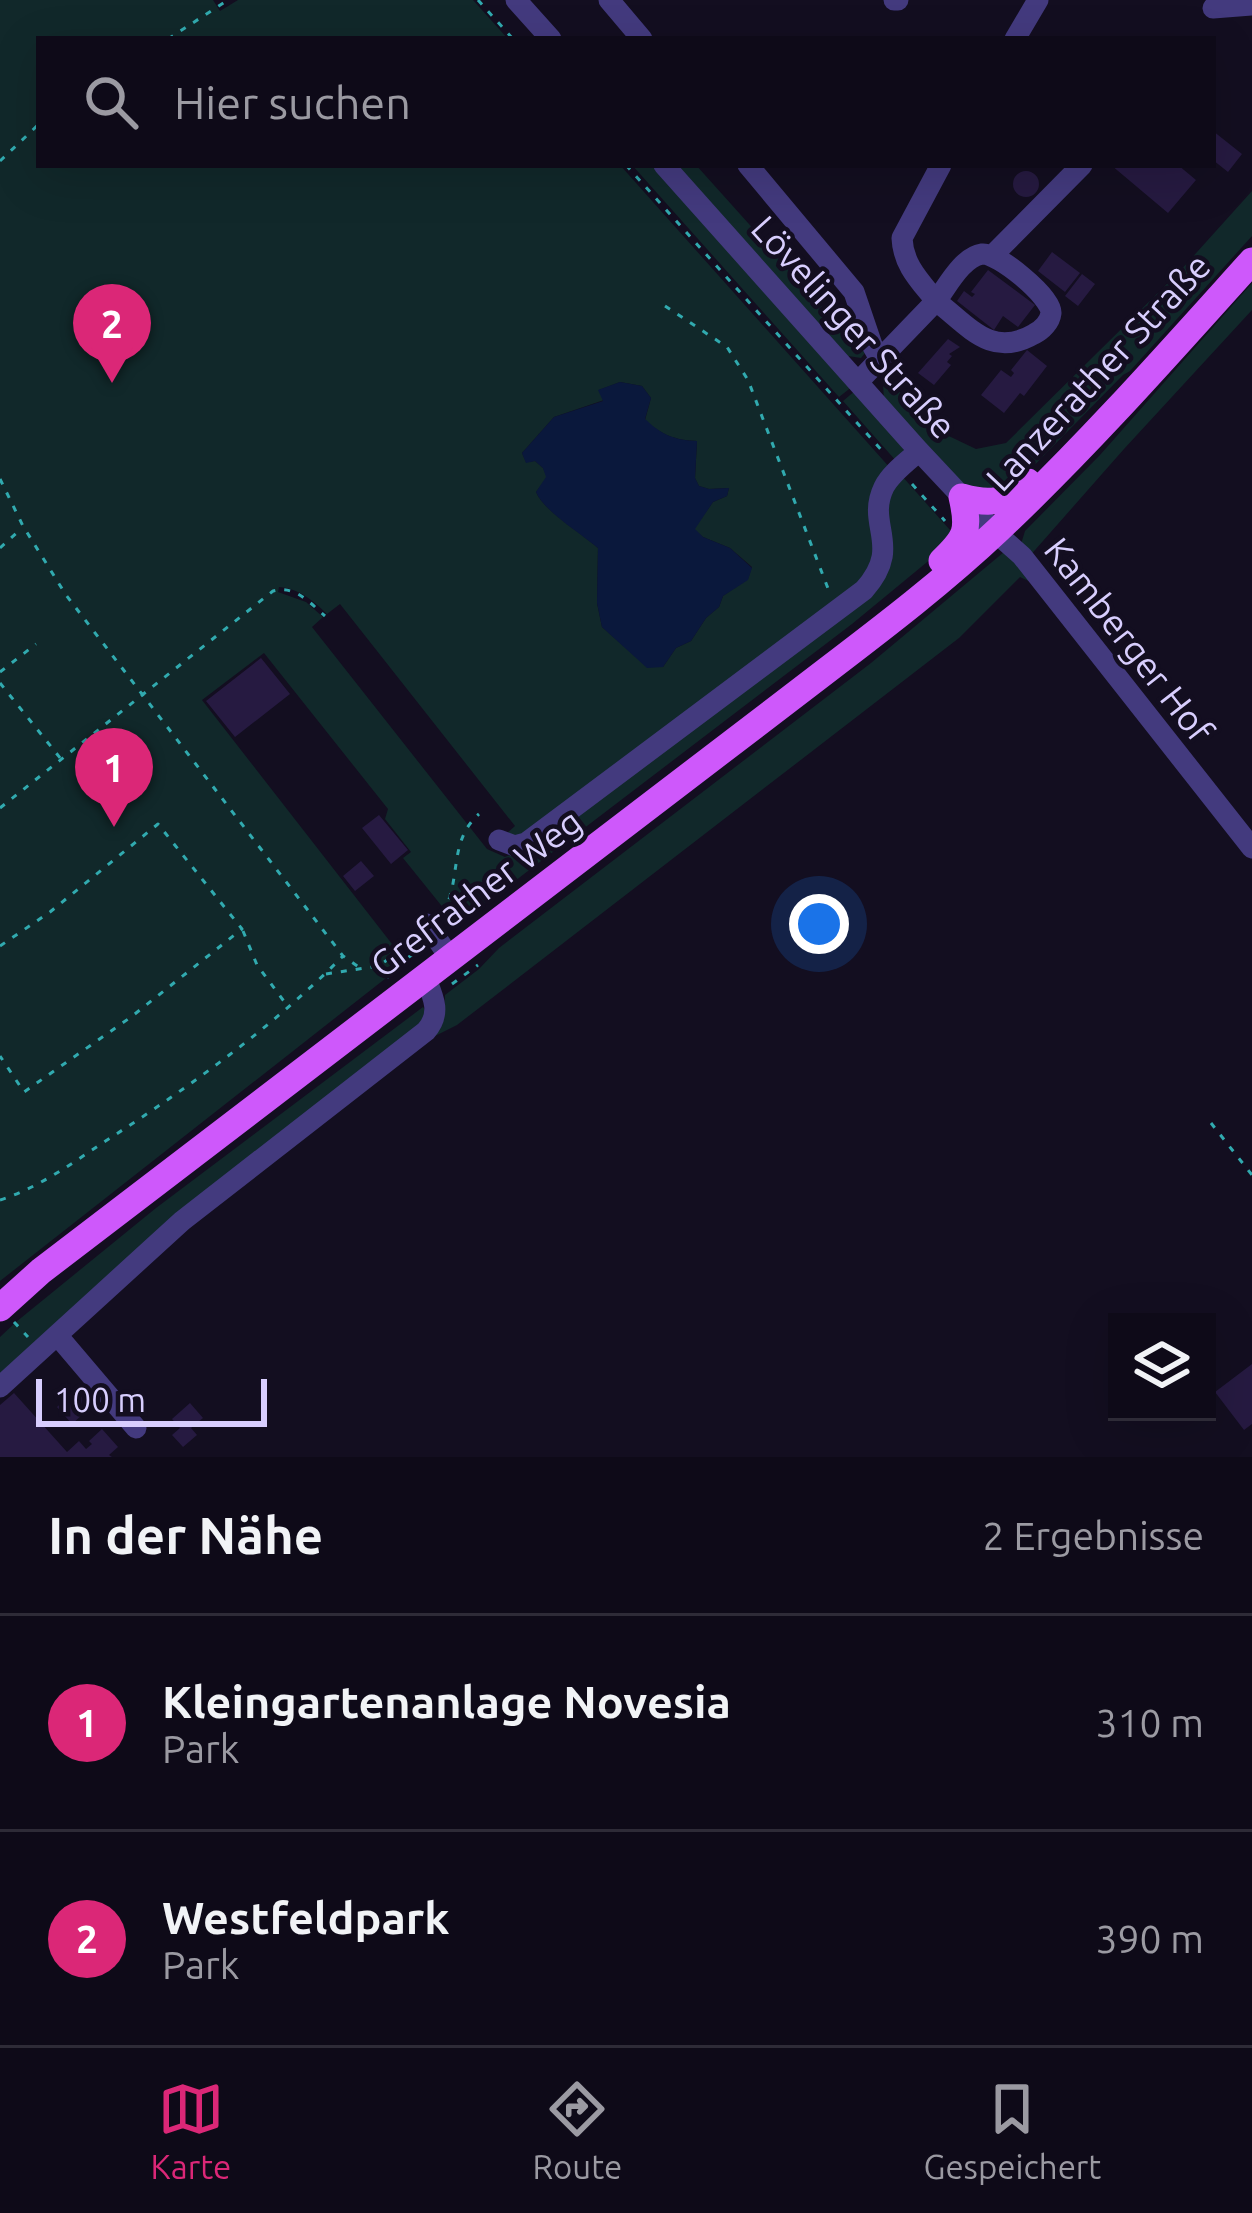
<!DOCTYPE html>
<html lang="de">
<meta charset="utf-8">
<style>
:root{--surface:#0e0a18;--page:#1c1825;--text:#f1f3f6;--muted:#9b9aa2;--line:#2e2b37;--accent:#db2777}
body{margin:0;font-family:Ubuntu,sans-serif;background:var(--page);color:var(--text)}
.controls{position:absolute;right:36px;bottom:36px;display:grid;overflow:hidden;border-radius:0px;box-shadow:0 12px 48px #0002}
.controls button{width:108px;height:108px;display:grid;place-items:center;padding:0;border:0;border-bottom:3px solid var(--line);background:var(--surface);color:var(--text);font:60px sans-serif}
.scale{position:absolute;left:36px;bottom:30px;width:231px;box-sizing:border-box;padding-left:12px;border:6px solid #d8cefe;border-top:0;font-size:33px;line-height:42px;white-space:nowrap;color:#d8cefe;-webkit-text-stroke:9px #130e20;paint-order:stroke}
.you{position:absolute;left:819px;top:924px;width:42px;height:42px;margin:-30px;border:9px solid #fff;border-radius:50%;background:#1a73e8;box-shadow:0 0 0 18px #1a73e833}
.badge{display:grid;place-items:center;width:78px;height:78px;border-radius:50%;background:var(--accent);color:#fff;font-size:39px;font-weight:700}
.pin{position:absolute;translate:-50% -99px;filter:drop-shadow(0 3px 6px #0008)}
.pin::after{content:'';position:absolute;top:63px;width:42px;height:36px;background:inherit;clip-path:polygon(0 0,100% 0,50% 100%)}
.list{margin:0;padding:0;list-style:none}
h2{display:flex;justify-content:space-between;align-items:center;height:156px;margin:0;padding:0 48px;font-size:51px}
h2 small{font-size:39px;font-weight:400;color:var(--muted)}
.list li{display:grid;grid-template-columns:78px 1fr auto;gap:36px;align-items:center;box-sizing:border-box;height:216px;padding:0 48px;border-top:3px solid var(--line)}
.list b{display:block;font-size:45px;white-space:nowrap}
.list p{margin:0;font-size:39px;white-space:nowrap;color:var(--muted)}
.list em{font-size:39px;font-style:normal;color:var(--muted)}
.icon{flex:none;width:66px;height:66px;fill:none;stroke:currentColor;stroke-width:2;stroke-linecap:round;stroke-linejoin:round}
.map{position:relative;flex:none;width:1252px;height:1457px;overflow:hidden}
.search{position:absolute;background:var(--surface);box-shadow:0 12px 48px #0002;left:36px;right:36px;top:36px;height:132px;display:flex;align-items:center;gap:30px;box-sizing:border-box;padding:0 42px;border-radius:0px;color:var(--muted);font-size:45px}
.sheet{height:588px;background:var(--surface)}
nav{display:flex;justify-content:space-around;align-items:center;box-sizing:border-box;height:168px;border-top:3px solid var(--line);background:var(--surface);font-size:33px;color:var(--muted)}
nav a{display:grid;justify-items:center;gap:6px}
nav .on{color:var(--accent)}
.map>svg:first-child{display:block}
.green{fill:#11282a;fill-rule:evenodd}
.water{fill:#0a183c}
.building{fill:#261a41}
.lines{fill:none;stroke-linecap:round;stroke-linejoin:round}
.path{stroke:#31aaaf;stroke-width:3;stroke-dasharray:6 9;stroke-linecap:butt}
.minor{stroke:#433a7e;stroke-width:21}
.major{stroke:#ce58fb;stroke-width:27}
.labels{text-anchor:middle;stroke-width:9;stroke-linejoin:round;paint-order:stroke}
.street-label{font-size:36px;fill:#d8cefe;stroke:#130e20}
</style>
<div class="map">
<svg width="1252" height="1457" viewBox="0 0 1252 1457">
<rect width="100%" height="100%" fill="#130e20"/>
<path class="green" d="M0,0h213l7,11 18,-11h235l35,39h-469v126h581l271,304c-37,36 -5,58 -16,94 -3,9 -11,16 -17,24l-337,251 -11,1 -5,-4 10,-9 -175,-222 -13,10c-16,-15 -27,-25 -48,-27l-1,5 28,10 17,15 -11,10 175,222 18,8 25,-10 337,-251c9,-11 18,-20 22,-34 9,-35 -17,-51 12,-87l49,55 -1,14 -97,80 -395,301 -54,-67 8,-6 -26,-33 3,-10 -124,-156 -62,47 190,244 3,27 -395,310zM620,382l22,4 9,12 -6,22c17,15 29,20 52,21l-2,37 4,8 10,3 20,-1 -2,8 -14,6 -19,27 9,8 27,11 22,19 -4,12 -25,17 -4,11 -13,11 -15,23 -15,7 -13,19h-16l-45,-40 -5,-24 1,-55c-17,-15 -54,-37 -62,-56l11,-15 -4,-9 -8,-7 -9,1 -4,-9 32,-36 50,-17 -5,-10z
M632,165h23l198,221 -14,11z
M674,165h22l169,188 -4,5 -13,-2z
M1252,191v45l-122,135 -7,4 -114,116 -38,1 -87,-92 -1,-16 3,-8 46,52 44,21 30,-6 173,-171z
M1252,283v27l-128,139 -96,109 -7,-14 4,-13 75,-76z
M856,390l48,58 -2,9 -5,5 -54,-61z
M1004,552l37,35 -21,-10 -61,61 -502,387 -32,16 19,-23 1,-23 34,-26 20,-21 372,-285z
M423,1007l5,6 -4,12 -424,354v-42l16,-15 140,-114z"/>
<path class="water" d="M620,382l22,4 9,12 -6,21c17,16 29,21 52,22l-2,37 4,8 10,3 20,-1 -2,8 -14,6 -18,27 8,8 27,11 22,20 -4,12 -25,16 -4,11 -13,11 -15,23 -15,7 -13,19 -16,1 -45,-41 -5,-24 1,-55c-18,-15 -54,-37 -62,-56l10,-15 -3,-9 -8,-7 -9,2 -4,-10 32,-36 49,-16 -5,-11z"/>
<path class="building" d="M1213,131l29,23 -14,18 -15,-12z
M1111,165h67l18,15 -28,33z
M1013 184a13 13 0 1 1 26 0a13 13 0 1 1-26 0Z
M1052,252l28,21 -15,19 -27,-21z
M988,270l47,35 -17,22 -15,-11 -9,14 -37,-29 7,-10 8,6 3,-3 -4,-2z
M1082,274l13,10 -17,22 -13,-10z
M948,339l12,8 -11,7 3,2 -5,6 4,3 -17,20 -16,-12z
M1027,350l20,16 -23,30 -4,-3 -16,20 -23,-18 20,-25 10,7 3,-4 -3,-3z
M261,658l29,36 -55,43 -29,-36z
M379,815l29,35 -17,14 -29,-36z
M361,861l13,15 -19,15 -12,-15z
M1252,1364v60l-8,6 -29,-38z
M79,1387l15,17 -22,20 -15,-17z
M14,1393l53,59 12,-11 7,8 6,-5 -3,-3 13,-12 16,18 -9,8 3,2h-112v-52z
M190,1403l13,15 -12,10 6,7 -14,12 -11,-12 8,-7 -8,-9z"/>
<g class="lines">
<path class="path" d="M478,0l35,39
M168,39l60,-39
M0,161l39,-37
M626,165l259,289
M665,306l62,41 21,33 81,211
M0,479l23,47 43,69 277,361 20,14
M912,484l33,37
M0,548l21,-19
M0,672l36,-28
M0,683l61,76
M0,808l273,-217c22,-6 36,11 52,25
M443,913c19,-34 5,-72 36,-99
M243,931l14,34 29,39
M0,946l50,-34 108,-88 84,105 -111,88 -107,75 -24,-36
M326,974l52,-8 38,-25
M387,978l6,-10 26,-18
M452,984l26,-19
M1211,1123l41,52
M0,1200c38,-12 71,-36 104,-58 84,-54 169,-115 239,-186
M14,1322l14,15"/>
<path class="minor" d="M516,0l35,39
M609,0l33,39
M894,0h4
M1213,8l39,-3
M1015,39l23,-39
M664,165l255,286 77,82 26,23 230,292
M748,165l106,127 18,53 8,14
M993,255l89,-90
M858,382l78,-81c33,25 55,58 98,33 8,-4 16,-12 17,-21 1,-16 -54,-61 -69,-59 -20,3 -35,33 -46,47 -16,-20 -33,-36 -34,-63l39,-73
M499,840l16,6 11,-3 338,-253c40,-45 1,-64 20,-103 7,-14 24,-26 35,-36
M427,924l23,34
M0,1387l57,-52
M136,1428l-79,-93 125,-114 244,-190c16,-18 7,-35 -1,-54"/>
<path class="major" d="M942,561c24,-23 28,-30 20,-64 28,8 44,6 66,-15
M0,1308l41,-37 785,-600c59,-45 118,-90 172,-141 90,-85 172,-178 254,-269"/>
</g>
<g class="labels">
<g class="street-label">
<text transform="translate(854 327) rotate(48)" y="13">Lövelinger Straße</text>
<text transform="translate(1098 372) rotate(-47)" y="13">Lanzerather Straße</text>
<text transform="translate(1129 640) rotate(52)" y="13">Kamberger Hof</text>
<text transform="translate(476 893) rotate(-37)" y="13">Grefrather Weg</text>
</g>
</g>
</svg>
<div class="controls">
<button><svg class="icon" aria-label="layers" viewBox="0 0 24 24"><path d="M12 4l9 5-9 5-9-5zM3 14l9 5 9-5"/></svg></button>
</div>
<div class="scale">100 m</div>
<div class="you"></div>
<div class="pin badge" style="left:114px;top:827px">1</div>
<div class="pin badge" style="left:112px;top:383px">2</div>
<div class="search"><svg class="icon" aria-label="search" viewBox="0 0 24 24"><circle cx="10" cy="10" r="6"/><path d="M15 15l6 6"/></svg>Hier suchen</div>
</div>
<section class="sheet">
<h2>In der Nähe<small>2 Ergebnisse</small></h2>
<ul class="list">
<li><span class="badge">1</span><div><b>Kleingartenanlage Novesia</b><p>Park</p></div><em>310 m</em></li>
<li><span class="badge">2</span><div><b>Westfeldpark</b><p>Park</p></div><em>390 m</em></li>
</ul>
</section>
<nav>
<a class="on"><svg class="icon" aria-label="map" viewBox="0 0 24 24"><path d="M3 6l6-2 6 2 6-2v14l-6 2-6-2-6 2zM9 4v14M15 6v14"/></svg>Karte</a>
<a><svg class="icon" aria-label="directions" viewBox="0 0 24 24"><path d="M12 3l9 9-9 9-9-9zM9 14v-3h6M13 9l2 2-2 2"/></svg>Route</a>
<a><svg class="icon" aria-label="saved" viewBox="0 0 24 24"><path d="M7 4h10v16l-5-4-5 4z"/></svg>Gespeichert</a>
</nav>
